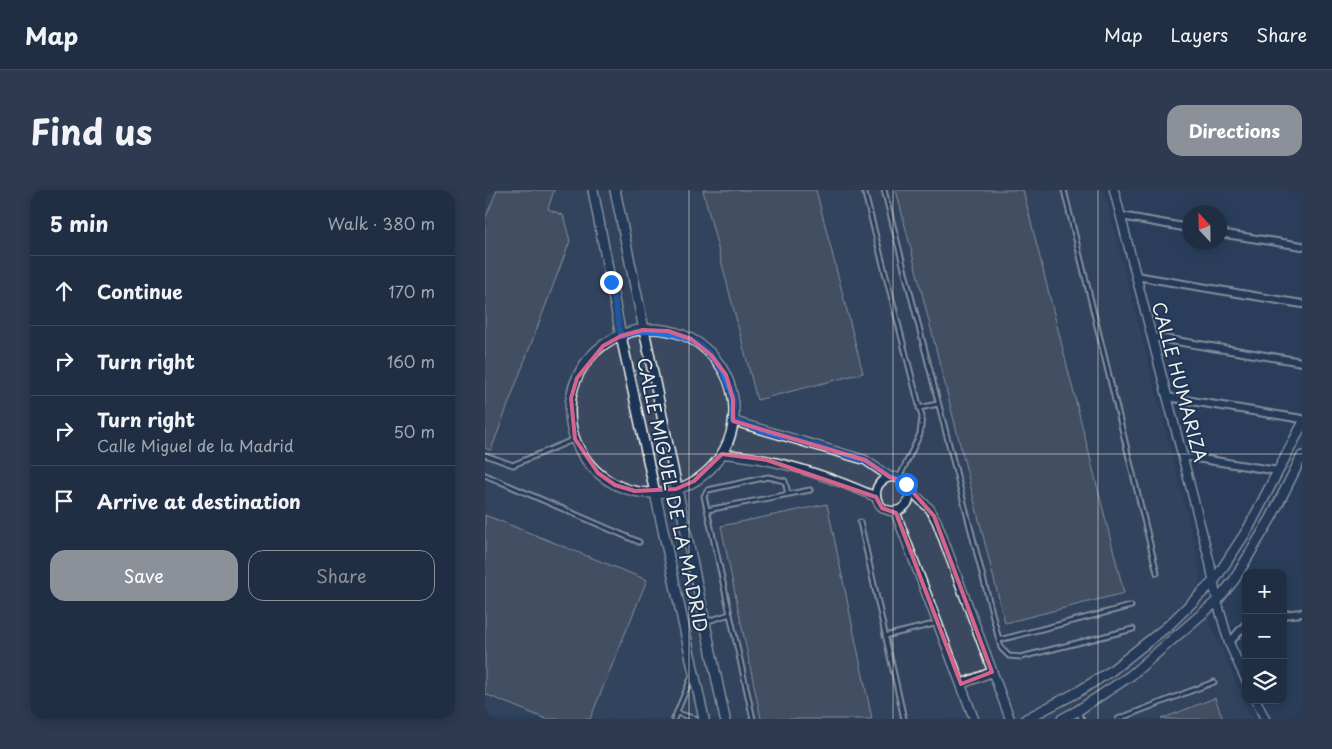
<!DOCTYPE html>
<meta charset="utf-8">
<style>
:root{--surface:#202e44;--page:#2d3a4f;--text:#f1f3f6;--muted:#a2a8b2;--line:#3d4a5d;--accent:#8c9099}
body{margin:0;font-family:"Playpen Sans",sans-serif;background:var(--page);color:var(--text)}
.controls{position:absolute;right:15px;bottom:15px;display:grid;overflow:hidden;border-radius:10px;box-shadow:0 2px 12px #0003}
.controls button{width:45px;height:45px;display:grid;place-items:center;padding:0;border:0;border-bottom:1px solid var(--line);background:var(--surface);color:var(--text);font:25px sans-serif}
.compass{position:absolute;left:697px;top:15px;width:45px;height:45px;border-radius:50%;background:var(--surface);box-shadow:0 2px 12px #0003;rotate:338deg}
.stop{position:absolute;width:15px;height:15px;margin:-11px;border:4px solid #1a73e8;border-radius:50%;background:#fff}
.stop.end{background:#1a73e8;border-color:#fff;box-shadow:0 1px 5px #0008}
.list{margin:0;padding:0;list-style:none}
h2{display:flex;justify-content:space-between;align-items:center;height:65px;margin:0;padding:0 20px;font-size:21px}
h2 small{font-size:16px;font-weight:400;color:var(--muted)}
.list li{display:grid;grid-template-columns:32px 1fr auto;gap:15px;align-items:center;box-sizing:border-box;height:70px;padding:0 20px;border-top:1px solid var(--line)}
.list b{display:block;font-size:19px;white-space:nowrap}
.list p{margin:0;font-size:16px;white-space:nowrap;color:var(--muted)}
.list em{font-size:16px;font-style:normal;color:var(--muted)}
.actions{display:flex;gap:10px;padding:15px 20px}
.actions a{flex:1;padding:11px 0;border:1px solid var(--accent);border-radius:15px;text-align:center;font-size:18px;color:var(--accent)}
.actions .main{background:var(--accent);color:#fff}
.icon{flex:none;width:28px;height:28px;fill:none;stroke:currentColor;stroke-width:2;stroke-linecap:round;stroke-linejoin:round}
.map{position:relative;flex:none;width:817px;height:529px;overflow:hidden;border-radius:15px}
header{display:flex;align-items:center;gap:30px;box-sizing:border-box;height:70px;padding:0 25px;background:var(--surface);border-bottom:1px solid var(--line)}
header strong{font-size:24px}
nav{display:flex;gap:28px;margin-inline-start:auto;font-size:18px}
.intro{display:flex;align-items:center;justify-content:space-between;box-sizing:border-box;height:120px;padding:0 30px}
h1{margin:0;font-size:35px}
.button{padding:12px 22px;border-radius:15px;background:var(--accent);color:#fff;font-size:18px;font-weight:700}
main{display:flex;gap:30px;padding:0 30px}
aside{flex:1;background:var(--surface);border-radius:15px;box-shadow:0 2px 12px #0003}
.map>svg:first-child{display:block}
.built{fill:#3a4960}
.building{fill:#60626a;stroke:#f4f1e8}
.lines{fill:none;stroke-linecap:round;stroke-linejoin:round}
.service-casing{stroke:#f4f1e8;stroke-width:7}
.minor-casing{stroke:#f4f1e8;stroke-width:10}
.tertiary-casing{stroke:#f4f1e8;stroke-width:11}
.secondary-casing{stroke:#f4f1e8;stroke-width:12}
.service{stroke:#1d3557;stroke-width:3}
.minor{stroke:#1d3557;stroke-width:6}
.tertiary{stroke:#1d3557;stroke-width:8}
.secondary{stroke:#1d3557;stroke-width:9}
.route{stroke:#1a73e8;stroke-width:6}
.marked{fill:none;stroke:#d4648c;stroke-width:4;stroke-linejoin:round}
.grid{fill:none;stroke:#f4f1e8;stroke-width:1;stroke-opacity:0.55}
.labels{text-anchor:middle;stroke-width:4;stroke-linejoin:round;paint-order:stroke}
.street-label{font-size:18px;fill:#f4f1e8;stroke:#1d3557}
</style>
<header>
<strong>Map</strong>
<nav><a>Map</a><a>Layers</a><a>Share</a></nav>
</header>
<div class="intro"><h1>Find us</h1><a class="button">Directions</a></div>
<main>
<aside>
<h2>5 min<small>Walk · 380 m</small></h2>
<ul class="list">
<li><svg class="icon" aria-label="ahead" viewBox="0 0 24 24"><path d="M12 20V5M6 11l6-6 6 6"/></svg><div><b>Continue</b></div><em>170 m</em></li>
<li><svg class="icon" aria-label="right" viewBox="0 0 24 24"><path d="M7 20v-9h11M14 6l5 5-5 5"/></svg><div><b>Turn right</b></div><em>160 m</em></li>
<li><svg class="icon" aria-label="right" viewBox="0 0 24 24"><path d="M7 20v-9h11M14 6l5 5-5 5"/></svg><div><b>Turn right</b><p>Calle Miguel de la Madrid</p></div><em>50 m</em></li>
<li><svg class="icon" aria-label="arrive" viewBox="0 0 24 24"><path d="M6 21V4h12l-3 4 3 4H6"/></svg><div><b>Arrive at destination</b></div></li>
</ul>
<div class="actions"><a class="main">Save</a><a>Share</a></div>
</aside>
<div class="map">
<svg width="817" height="529" viewBox="0 0 817 529">
<rect width="100%" height="100%" fill="#2a3e5b"/>
<filter id="ink" filterUnits="userSpaceOnUse"><feTurbulence type="fractalNoise" baseFrequency=".02" numOctaves="2"/><feDisplacementMap in="SourceGraphic" scale="10" xChannelSelector="R" yChannelSelector="G"/><feConvolveMatrix kernelMatrix="1 2 1 2 8 2 1 2 1" color-interpolation-filters="sRGB"/></filter>
<g filter="url(#ink)">
<path class="built" d="M0,0h619l93,363 5,51 50,115h-767z"/>
<path class="building" d="M12,0h57l-6,19 15,6 7,26 -79,209 -6,-2v-229z
M218,0h113l47,183 -106,27z
M411,0h127l101,403 -119,30z
M342,314l45,215h-111l-40,-193z
M0,325l162,65 -57,139h-44l-61,-25z
M730,508l8,21h-62z"/>
<g class="lines">
<defs>
<path id="service" d="M379,0l58,227 -2,17 -21,44
M399,0l117,458 8,8 12,1 112,-28
M579,0l93,383
M434,218l19,-4
M0,265l28,10 62,-26
M0,285l154,67
M222,320l103,-20
M375,332l44,197
M220,432l25,-8
M400,446l53,-13
M514,450l132,-34
M592,521l5,8
M192,523l19,6
M189,529l18,-43
M268,529l-49,-223 4,-6 60,-13 17,4 3,13
M633,529l96,-37"/>
<path id="minor" d="M636,26l68,12
M734,43l83,13
M651,86l166,28
M667,147l150,25
M682,207l135,22
M698,266l95,15
M798,425l19,-2
M744,453l17,-19"/>
<path id="tertiary" d="M629,0l96,373 7,38 12,42 17,37
M248,231l132,39 25,17
M237,264c53,4 105,21 154,43
M391 304a17 17 0 1 1 34 0a17 17 0 1 1-34 0Z
M423,298l22,21 7,13 73,197
M410,321l79,208
M476,494l31,-12
M771,510l9,19"/>
<path id="secondary" d="M108,0l28,146 83,383
M130,0l110,529
M85 221a82 82 0 1 1 164 0a82 82 0 1 1-164 0Z
M541,529l50,-26 35,-22 58,-46 45,-44 34,-52 54,-104
M577,529l15,-8 53,-35 87,-75 17,-21 37,-62 31,-62"/>
</defs>
<use href="#service" class="service-casing"/>
<use href="#minor" class="minor-casing"/>
<use href="#tertiary" class="tertiary-casing"/>
<use href="#secondary" class="secondary-casing"/>
<use href="#service" class="service"/>
<use href="#minor" class="minor"/>
<use href="#tertiary" class="tertiary"/>
<use href="#secondary" class="secondary"/>
</g>
</g>
<g class="lines" filter="url(#ink)">
<path class="route" d="M126,92l10,54c49,-17 102,9 112,62 1,7 0,16 0,23l132,39 25,17 9,1 7,6"/>
</g>
<path d="M0 0H817V529H0ZM158,140l25,1 23,8 20,16 15,20 7,24v22l132,39 25,17 13,4 31,35 58,156 -31,12 -65,-171 -14,-5 -6,-11 -109,-37 -45,-6 -28,27 -18,8 -41,2 -20,-6 -17,-12 -23,-34 -4,-41 6,-20 26,-32 18,-10z" fill="#2a3e5b" fill-opacity=".55" fill-rule="evenodd"/>
<path class="marked" d="M158,140l25,1 23,8 20,16 15,20 7,24v22l132,39 25,17 13,4 31,35 58,156 -31,12 -65,-171 -14,-5 -6,-11 -109,-37 -45,-6 -28,27 -18,8 -41,2 -20,-6 -17,-12 -23,-34 -4,-41 6,-20 26,-32 18,-10z"/>
<path class="grid" d="M204,0v529M408,0v529M613,0v529M0,264h817"/>
<g class="labels">
<g class="street-label">
<text transform="translate(694 192) rotate(75)" y="6">CALLE HUMARIZA</text>
<text transform="translate(187 305) rotate(78)" y="6">CALLE MIGUEL DE LA MADRID</text>
</g>
</g>
</svg>
<div class="controls">
<button>+</button>
<button>−</button>
<button><svg class="icon" aria-label="layers" viewBox="0 0 24 24"><path d="M12 4l9 5-9 5-9-5zM3 14l9 5 9-5"/></svg></button>
</div>
<svg class="compass" viewBox="-18 -18 36 36"><path d="M0-13l5 13h-10z" fill="#e53935"/><path d="M0 13l5-13h-10z" fill="#a2a8b2"/></svg>
<div class="stop" style="left:421px;top:294px"></div>
<div class="stop end" style="left:126px;top:92px"></div>
</div>
</main>
